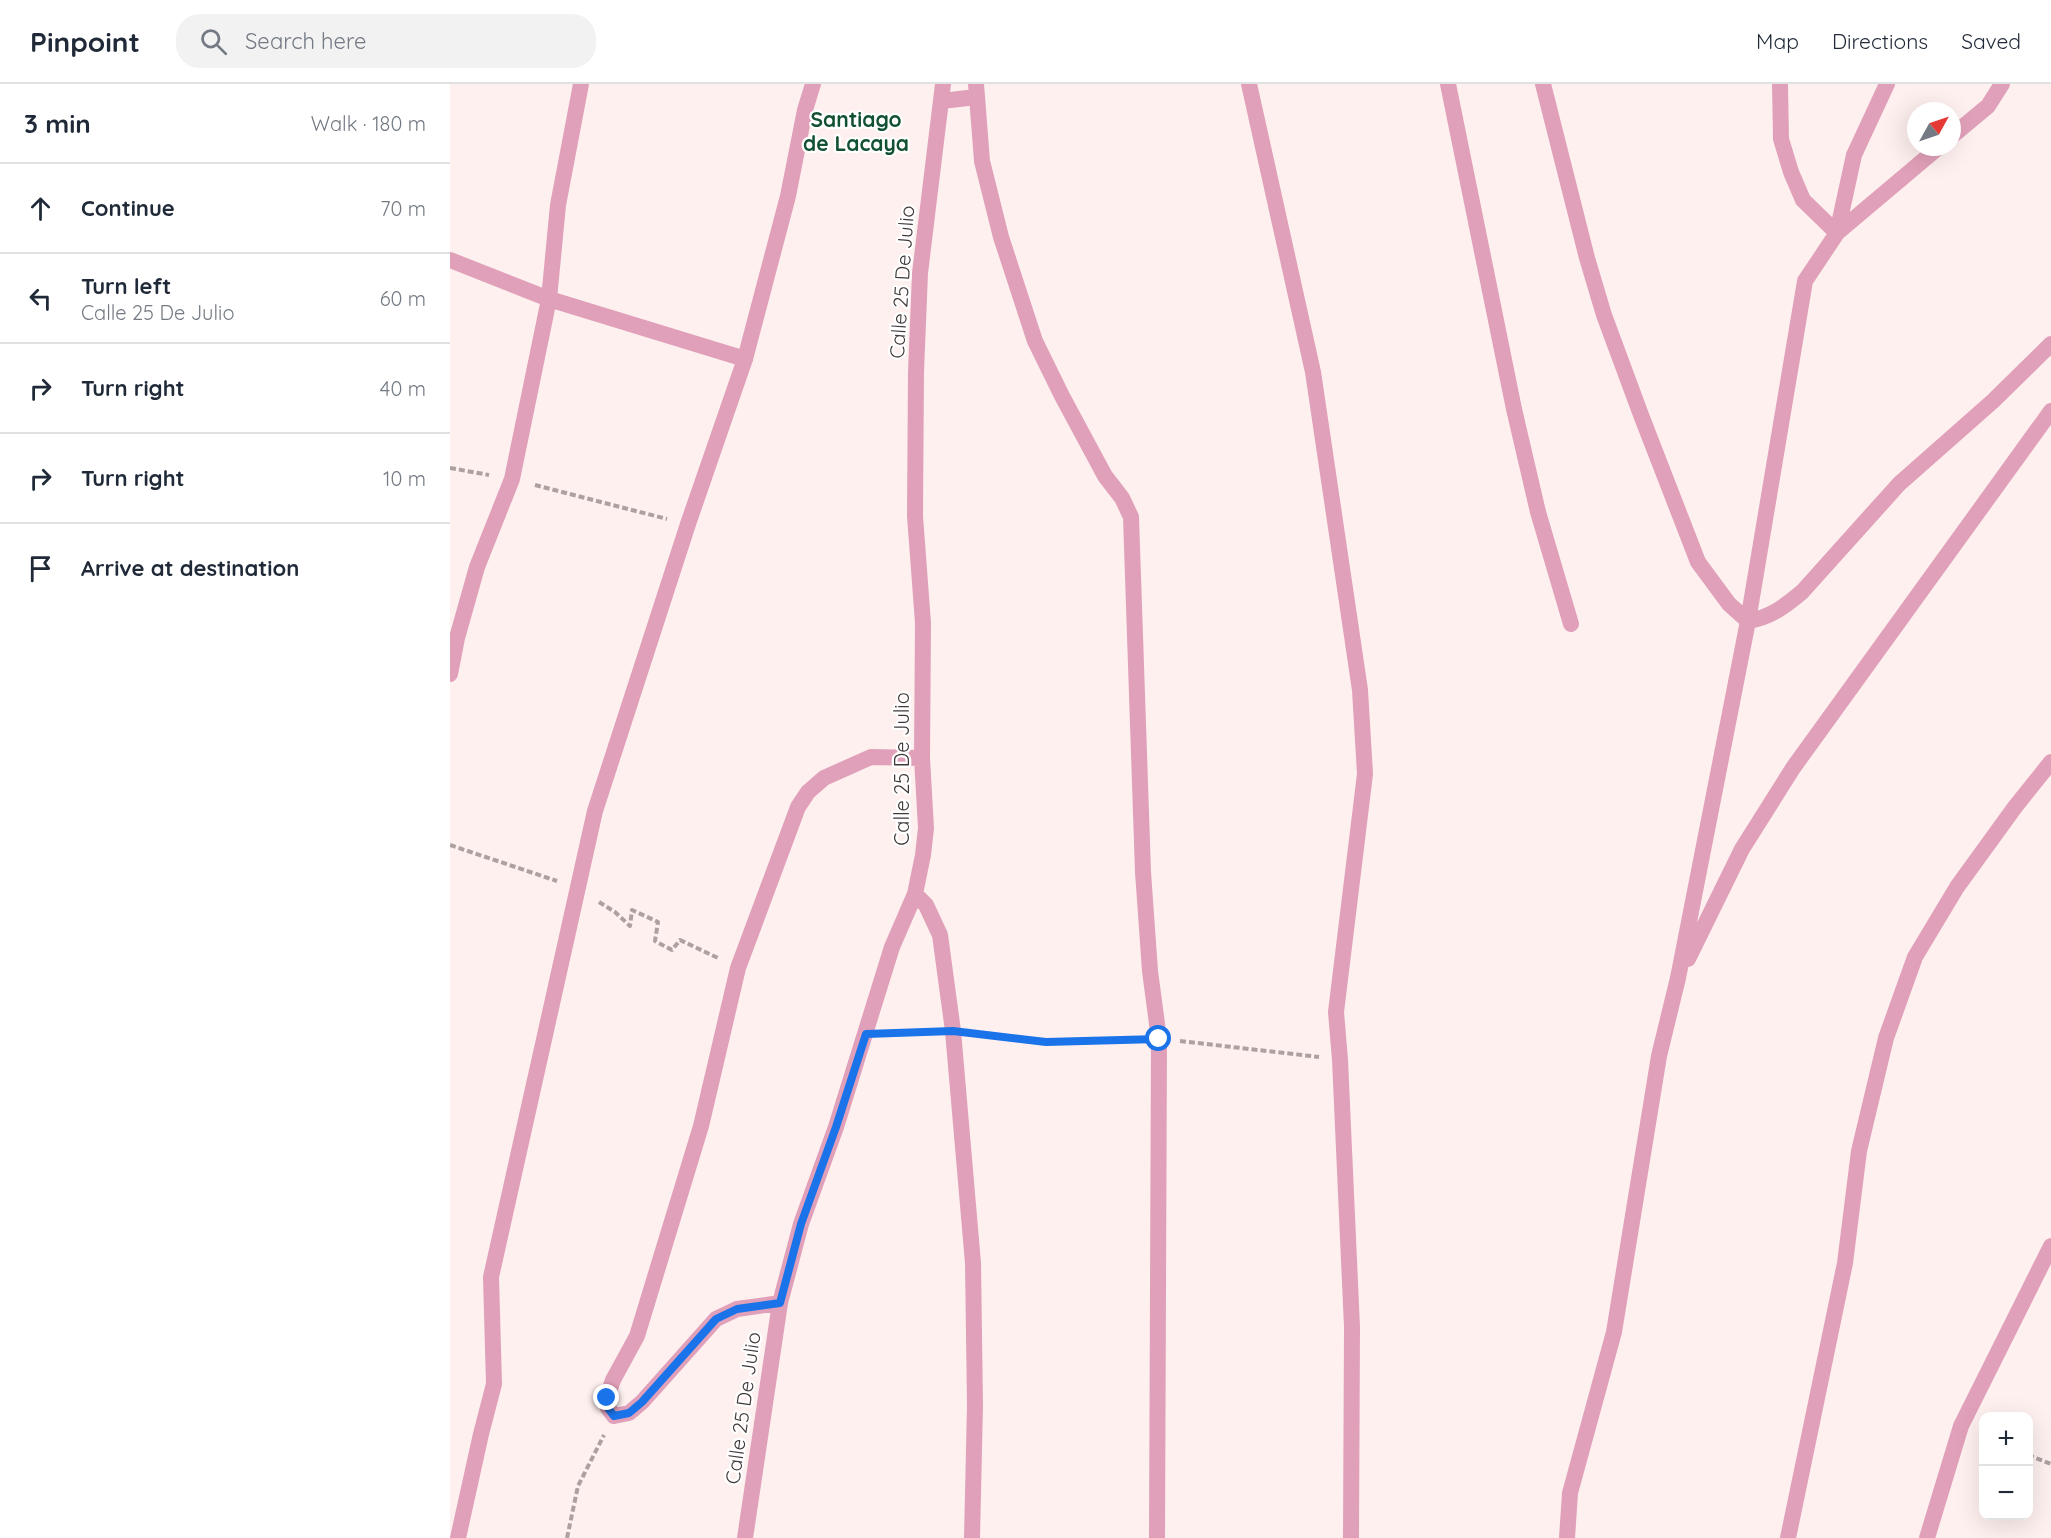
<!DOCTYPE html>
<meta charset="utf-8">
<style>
:root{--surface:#fff;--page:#f2f2f3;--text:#1f2937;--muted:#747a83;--line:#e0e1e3}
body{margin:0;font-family:Quicksand,sans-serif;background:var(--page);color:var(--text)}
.controls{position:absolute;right:18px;bottom:18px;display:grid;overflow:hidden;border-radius:12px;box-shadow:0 6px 24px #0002}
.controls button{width:54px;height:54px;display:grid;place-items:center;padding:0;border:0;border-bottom:2px solid var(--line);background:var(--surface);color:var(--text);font:30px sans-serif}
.compass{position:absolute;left:1457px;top:18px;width:54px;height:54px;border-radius:50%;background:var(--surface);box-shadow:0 6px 24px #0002;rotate:50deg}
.stop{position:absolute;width:18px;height:18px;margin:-14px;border:4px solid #1a73e8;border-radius:50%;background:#fff}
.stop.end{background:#1a73e8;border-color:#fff;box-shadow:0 2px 6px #0008}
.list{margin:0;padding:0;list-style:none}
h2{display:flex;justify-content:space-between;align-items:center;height:78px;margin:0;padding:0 24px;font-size:26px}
h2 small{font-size:20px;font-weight:400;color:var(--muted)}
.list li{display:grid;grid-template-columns:39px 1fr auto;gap:18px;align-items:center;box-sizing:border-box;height:90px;padding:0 24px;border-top:2px solid var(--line)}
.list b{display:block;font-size:22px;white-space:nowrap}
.list p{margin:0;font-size:20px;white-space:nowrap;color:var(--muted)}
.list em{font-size:20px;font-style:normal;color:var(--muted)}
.icon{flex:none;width:33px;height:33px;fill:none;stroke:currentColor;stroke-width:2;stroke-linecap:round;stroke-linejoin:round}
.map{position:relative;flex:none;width:1601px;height:1454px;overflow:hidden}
header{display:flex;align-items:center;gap:36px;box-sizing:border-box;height:84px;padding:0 30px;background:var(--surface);border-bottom:2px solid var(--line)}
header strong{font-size:28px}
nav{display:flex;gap:33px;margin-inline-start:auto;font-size:21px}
.search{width:420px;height:54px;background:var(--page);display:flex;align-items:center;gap:15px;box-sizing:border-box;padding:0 21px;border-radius:24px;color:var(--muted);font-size:22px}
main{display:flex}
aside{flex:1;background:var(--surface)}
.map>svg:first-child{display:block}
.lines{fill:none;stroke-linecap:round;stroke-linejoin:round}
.path{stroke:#aca0a0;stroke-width:4;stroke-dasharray:6 3;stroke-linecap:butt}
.service{stroke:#e1a0b9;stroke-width:16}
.minor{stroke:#e1a0b9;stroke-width:16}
.route{stroke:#1a73e8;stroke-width:8}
.labels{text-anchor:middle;stroke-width:4.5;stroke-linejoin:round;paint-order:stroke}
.street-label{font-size:20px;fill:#413838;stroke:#fff}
.neighbourhood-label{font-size:21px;font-weight:bold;fill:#135133;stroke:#fff}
</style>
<header>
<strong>Pinpoint</strong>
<div class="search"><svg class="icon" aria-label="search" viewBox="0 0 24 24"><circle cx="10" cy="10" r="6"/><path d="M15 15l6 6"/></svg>Search here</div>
<nav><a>Map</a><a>Directions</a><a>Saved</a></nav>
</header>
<main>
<aside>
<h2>3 min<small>Walk · 180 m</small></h2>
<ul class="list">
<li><svg class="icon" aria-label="ahead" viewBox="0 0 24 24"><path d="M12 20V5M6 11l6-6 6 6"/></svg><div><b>Continue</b></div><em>70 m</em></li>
<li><svg class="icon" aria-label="left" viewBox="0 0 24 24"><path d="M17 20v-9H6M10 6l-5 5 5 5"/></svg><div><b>Turn left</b><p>Calle 25 De Julio</p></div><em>60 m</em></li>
<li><svg class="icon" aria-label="right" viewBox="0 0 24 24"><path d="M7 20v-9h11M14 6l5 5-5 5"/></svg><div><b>Turn right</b></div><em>40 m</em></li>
<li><svg class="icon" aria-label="right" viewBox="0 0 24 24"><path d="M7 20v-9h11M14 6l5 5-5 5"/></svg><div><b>Turn right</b></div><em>10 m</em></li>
<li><svg class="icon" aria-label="arrive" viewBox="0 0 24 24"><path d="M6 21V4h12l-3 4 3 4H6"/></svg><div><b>Arrive at destination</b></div></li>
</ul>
</aside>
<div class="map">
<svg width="1601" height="1454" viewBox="0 0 1601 1454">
<rect width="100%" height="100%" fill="#fef0ef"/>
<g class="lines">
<path class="path" d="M0,384l39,7
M85,401l132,34
M0,761l107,36
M149,818l16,10 15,14 2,-16 26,12 -3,19 17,9 8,-10 38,18
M437,949l44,-1
M527,950l69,8 91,-3
M730,957l139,16
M1578,1371l23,9
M117,1454l11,-52 26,-51"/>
<path class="service" d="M0,176l99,39 196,60"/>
<path class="minor" d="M526,0l6,77 19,76 34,104 27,55 43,80 17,22 9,19 12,355 7,99 9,68 -2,499
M799,0l64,288 47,318 5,84 -29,238 4,48 12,267 -1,211
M998,0l66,325 24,103 33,112
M1093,0l44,174 17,57 37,100 57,147 31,42 19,17c22,-3 37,-15 54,-29l97,-108 94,-83 58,-57
M1330,0l1,55 10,33 12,28 34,33 102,-86
M492,17l34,-4
M1502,52l36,-30 14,-22
M0,590l7,-36 20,-71 35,-88 37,-180 9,-94 23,-121
M465,810l11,11 14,30 13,96 20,232 2,142 -3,133
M1238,875l54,-110 51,-81 258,-357
M330,1219l-43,6 -21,10 -74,83 -13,11 -15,3 -6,-8 -1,-10 6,-18 24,-44 64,-210 37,-158 60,-161 10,-15 16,-14 47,-21 51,1
M8,1454l23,-104 13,-50 -3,-107 104,-466 93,-287 57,-165 43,-163 17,-86 8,-26
M295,1454l35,-235 21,-79 35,-97 56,-180 23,-53 8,-39 3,-27 -4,-70 1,-135 -8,-107 1,-144 4,-99 23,-189
M1117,1454l3,-45 44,-161 45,-276 19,-78 70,-357 57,-340 32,-48 17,-78 33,-71
M1338,1454l57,-275 14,-112 27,-113 29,-81 42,-70 58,-80 36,-45
M1477,1454l34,-112 90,-180"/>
</g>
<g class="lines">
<path class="route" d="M157,1314l1,10 6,8 15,-3 13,-11 74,-83 21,-10 43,-6 21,-79 35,-97 30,-93 87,-3 93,11 113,-3"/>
</g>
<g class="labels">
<g class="street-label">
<text transform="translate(452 198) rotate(-86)" y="7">Calle 25 De Julio</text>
<text transform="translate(452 685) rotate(-90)" y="7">Calle 25 De Julio</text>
<text transform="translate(293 1324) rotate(-82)" y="7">Calle 25 De Julio</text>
</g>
<g class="neighbourhood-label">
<text x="406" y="43">Santiago<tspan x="406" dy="24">de Lacaya</tspan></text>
</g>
</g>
</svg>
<div class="controls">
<button>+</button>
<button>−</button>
</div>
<svg class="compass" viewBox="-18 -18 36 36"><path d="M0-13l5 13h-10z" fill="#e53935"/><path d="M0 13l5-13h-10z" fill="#747a83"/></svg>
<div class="stop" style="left:709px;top:955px"></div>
<div class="stop end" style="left:157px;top:1314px"></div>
</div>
</main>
